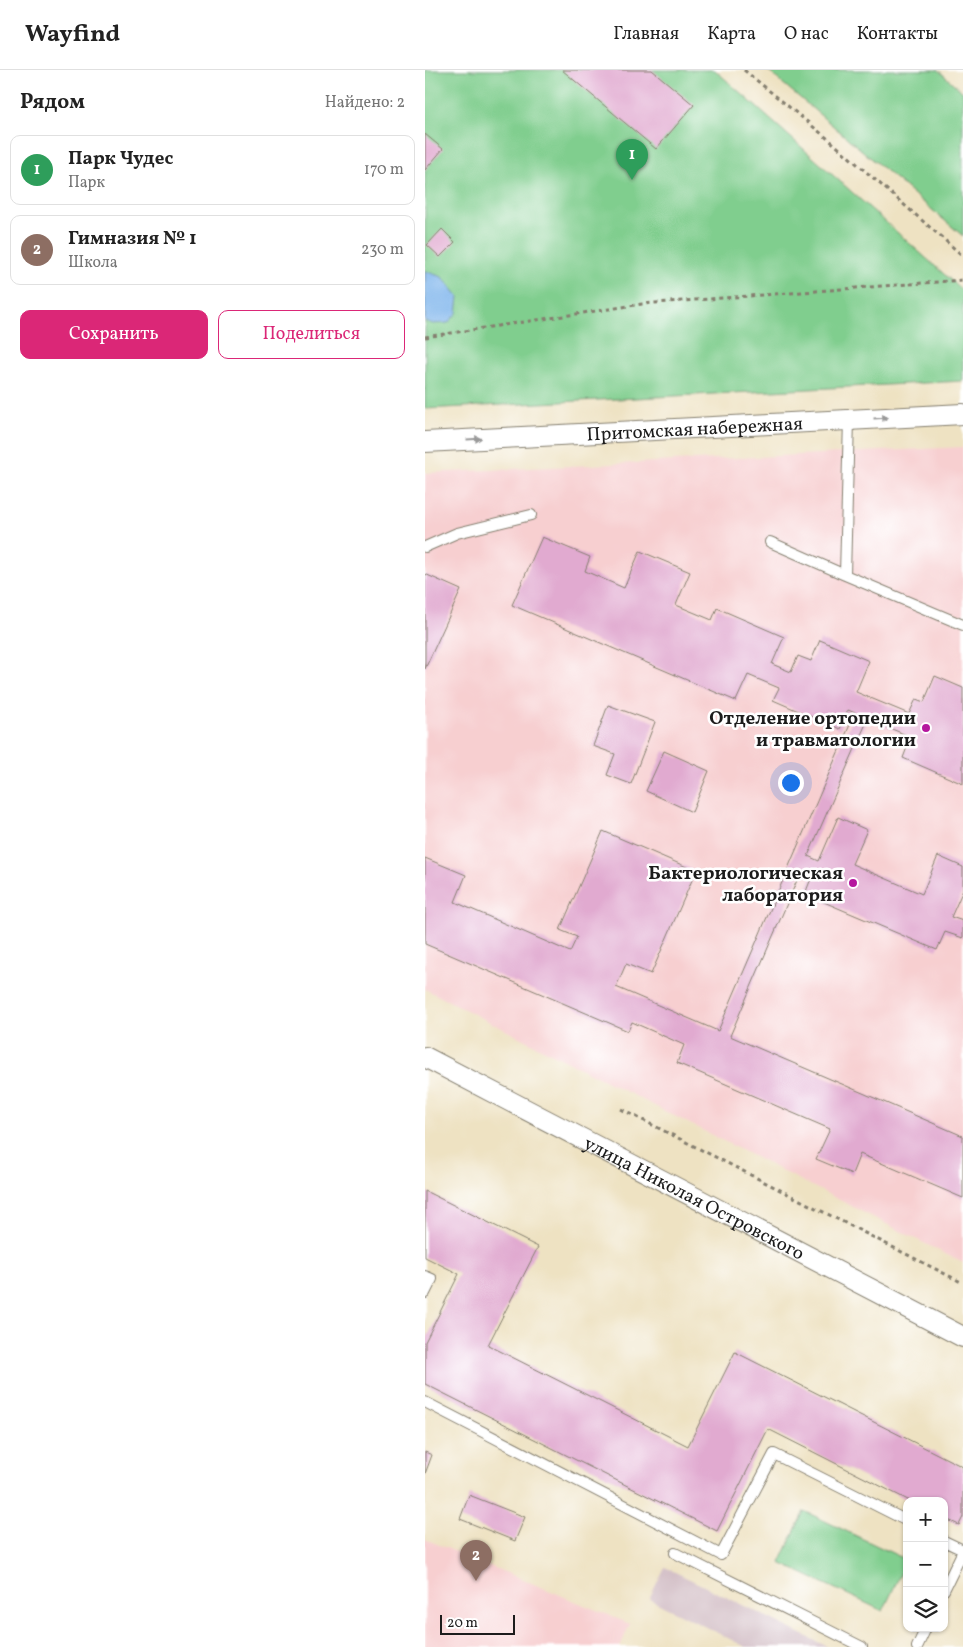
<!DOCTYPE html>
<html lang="ru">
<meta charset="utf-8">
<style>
:root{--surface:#fff;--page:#f2f2f2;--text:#222;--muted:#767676;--line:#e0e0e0;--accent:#db2777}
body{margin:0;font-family:Vollkorn,serif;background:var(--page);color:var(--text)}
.controls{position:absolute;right:15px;bottom:15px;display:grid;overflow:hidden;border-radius:10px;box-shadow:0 1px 4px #0004}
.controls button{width:45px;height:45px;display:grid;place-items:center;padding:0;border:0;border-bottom:1px solid var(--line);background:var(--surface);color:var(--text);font:25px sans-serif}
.scale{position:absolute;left:15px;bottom:12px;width:75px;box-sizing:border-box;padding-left:5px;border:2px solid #1c1c1c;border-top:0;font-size:14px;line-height:18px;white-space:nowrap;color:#1c1c1c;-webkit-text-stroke:4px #fff;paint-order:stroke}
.you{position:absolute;left:365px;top:712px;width:18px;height:18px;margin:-12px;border:4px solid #fff;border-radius:50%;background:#1a73e8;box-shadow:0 0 0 8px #1a73e833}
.badge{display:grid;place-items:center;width:32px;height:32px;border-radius:50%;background:var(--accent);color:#fff;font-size:16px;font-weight:700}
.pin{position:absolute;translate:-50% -41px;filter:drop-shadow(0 1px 2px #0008)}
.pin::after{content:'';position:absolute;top:26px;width:18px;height:15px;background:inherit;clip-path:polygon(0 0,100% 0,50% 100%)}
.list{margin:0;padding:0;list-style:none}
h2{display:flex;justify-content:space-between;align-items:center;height:65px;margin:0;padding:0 20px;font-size:21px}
h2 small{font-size:16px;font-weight:400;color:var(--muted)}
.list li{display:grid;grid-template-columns:32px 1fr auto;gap:15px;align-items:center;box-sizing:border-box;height:70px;margin:0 10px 10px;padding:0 10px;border:1px solid var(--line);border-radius:10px}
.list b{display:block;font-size:19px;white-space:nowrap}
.list p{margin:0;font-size:16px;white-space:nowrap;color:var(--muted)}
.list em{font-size:16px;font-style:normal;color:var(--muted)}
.actions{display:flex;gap:10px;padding:15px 20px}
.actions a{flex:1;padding:11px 0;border:1px solid var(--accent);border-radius:10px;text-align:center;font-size:18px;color:var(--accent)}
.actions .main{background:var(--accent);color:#fff}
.icon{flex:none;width:28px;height:28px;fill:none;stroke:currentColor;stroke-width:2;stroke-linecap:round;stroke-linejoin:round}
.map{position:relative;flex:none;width:538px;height:1577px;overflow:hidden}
header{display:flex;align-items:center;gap:30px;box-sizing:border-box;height:70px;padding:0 25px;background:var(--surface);border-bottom:1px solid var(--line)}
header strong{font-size:24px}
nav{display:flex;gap:28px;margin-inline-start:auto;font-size:18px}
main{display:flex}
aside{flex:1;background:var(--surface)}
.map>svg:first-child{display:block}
.built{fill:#f7cfd0}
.industrial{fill:#d2bdc5}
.green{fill:#80ce8e;stroke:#4e7555}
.water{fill:#7bb3eb;stroke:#4c6884}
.building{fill:#e1aad0}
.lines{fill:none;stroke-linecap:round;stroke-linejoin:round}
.service-casing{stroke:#857f6f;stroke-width:12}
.minor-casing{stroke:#857f6f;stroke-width:22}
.path{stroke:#857f6f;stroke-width:3;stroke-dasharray:4 4;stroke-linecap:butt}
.service{stroke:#fff;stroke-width:10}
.minor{stroke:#fff;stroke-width:20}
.oneway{fill:#999}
.poi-dot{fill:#b5179e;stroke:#fff;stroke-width:2}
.labels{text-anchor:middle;stroke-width:5;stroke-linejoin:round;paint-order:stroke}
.street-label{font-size:19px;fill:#1c1c1c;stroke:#fff}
.poi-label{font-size:19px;font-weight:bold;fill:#1c1c1c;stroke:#fff;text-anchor:end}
</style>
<header>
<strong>Wayfind</strong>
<nav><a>Главная</a><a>Карта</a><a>О нас</a><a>Контакты</a></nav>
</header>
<main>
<aside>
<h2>Рядом<small>Найдено: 2</small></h2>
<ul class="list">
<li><span class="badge" style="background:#2e9e5b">1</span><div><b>Парк Чудес</b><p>Парк</p></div><em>170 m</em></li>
<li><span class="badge" style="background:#8d6e63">2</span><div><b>Гимназия № 1</b><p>Школа</p></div><em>230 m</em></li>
</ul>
<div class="actions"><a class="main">Сохранить</a><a>Поделиться</a></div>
</aside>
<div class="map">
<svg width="538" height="1577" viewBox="0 0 538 1577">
<rect width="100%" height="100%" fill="#fff"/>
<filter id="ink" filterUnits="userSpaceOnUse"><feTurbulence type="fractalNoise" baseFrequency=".02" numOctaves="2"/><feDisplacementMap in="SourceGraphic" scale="10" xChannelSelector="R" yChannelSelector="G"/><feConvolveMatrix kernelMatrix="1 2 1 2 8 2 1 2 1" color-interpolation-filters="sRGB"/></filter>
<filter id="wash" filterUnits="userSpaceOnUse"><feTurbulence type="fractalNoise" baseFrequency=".0096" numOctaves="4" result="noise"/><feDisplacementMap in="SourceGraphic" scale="20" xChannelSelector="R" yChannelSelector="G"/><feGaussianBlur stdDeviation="1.12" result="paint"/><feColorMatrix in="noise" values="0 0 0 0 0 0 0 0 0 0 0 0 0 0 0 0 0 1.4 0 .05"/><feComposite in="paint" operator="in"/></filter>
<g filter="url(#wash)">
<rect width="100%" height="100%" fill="#eee2c2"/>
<path class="built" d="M538,377v816l-538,-274v-516z
M0,1469l205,85 -10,23h-195z"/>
<path class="industrial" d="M240,1497l163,80h-82l-97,-48z"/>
<path class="green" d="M0,0h290l248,221v90l-538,28z
M342,0h171l25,22v144z
M379,1441l103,49 -24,51 -103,-48z"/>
<path class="water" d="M0,201l17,6 17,20 -2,16 -9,10 -15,1 -8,-3z"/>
<g id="blocks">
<path class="building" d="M137,0h90l42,35 -38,44z
M0,64l18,15 -18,21z
M17,159l13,13 -15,15 -13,-12z
M117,467l48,20 -5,14 39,17 16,-37 50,21 -14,33 36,15 5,-12 67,29 -12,27 19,8 7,-16 13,5 9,-21 49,21 -13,31 53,22 7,-15 8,3 11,-26 28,12v96l-60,-26 8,-21 -43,-18 -60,137 11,5 19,-44 29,13 -15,34 70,30 16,-38 25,11v23l-12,27 12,4v17l-18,-6 -8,18 -132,-56 7,-18 -11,-5 -71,165 233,100v62l-103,-44 -8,20 -36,-15 14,-30 -153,-66 7,-18 -52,-23 -4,9 -203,-87v-86l41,17 -11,27 115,50 7,-15 -17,-7 43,-99 93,40 -45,103 -25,-10 -10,23 102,44 137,-318 -7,-3 -8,19 -67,-29 6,-12 -31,-13 -12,26 -224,-96z
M0,504l36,16 -36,79z
M183,635l47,17 -24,62 -24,-9 8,-21 -22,-8z
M239,681l45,20 -17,41 -46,-21z
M0,1121l113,56 -50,98 200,101 47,-94 228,115v50l-4,8 -15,-7v-17h-34l-142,-72 -51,102 -292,-147v-42l34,-68 -34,-17z
M0,1382l7,3 -7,19z
M44,1425l56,22 -10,24 -55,-22z"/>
</g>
</g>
<g filter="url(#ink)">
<use href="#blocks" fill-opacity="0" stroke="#857f6f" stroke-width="1"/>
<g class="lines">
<defs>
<path id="service" d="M424,349l-4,156 118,50
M345,472l75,33
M0,477l32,-14 74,-18
M0,1206l7,3 -7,14
M0,1332l296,153 53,-101 133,67
M519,1471l19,9
M250,1483l187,94
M519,1520l19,-39
M492,1577l9,-19"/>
<g id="minor">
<path id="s1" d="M0,372l538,-28"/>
<path id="s2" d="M0,987l538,280"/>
</g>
</defs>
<use href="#service" class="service-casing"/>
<use href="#minor" class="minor-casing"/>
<path class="path" d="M319,0l89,73 130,113
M0,267l217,-33 321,-24
M196,1039l342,174"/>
<use href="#service" class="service"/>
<use href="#minor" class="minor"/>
</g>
<defs><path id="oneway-solid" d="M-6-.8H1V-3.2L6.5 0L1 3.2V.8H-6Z" transform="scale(1.25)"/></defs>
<g class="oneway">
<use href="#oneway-solid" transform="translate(456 348) rotate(-3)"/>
<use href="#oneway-solid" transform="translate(49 369) rotate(-3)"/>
</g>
</g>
<g class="poi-dot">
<circle cx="501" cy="658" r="5"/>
<circle cx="428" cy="813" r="5"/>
</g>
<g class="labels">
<g class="street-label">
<text dy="7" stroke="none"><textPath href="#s1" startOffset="270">Притомская набережная</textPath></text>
<text dy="7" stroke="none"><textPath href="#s2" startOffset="304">улица Николая Островского</textPath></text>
</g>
<g class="poi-label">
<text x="491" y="654">Отделение ортопедии<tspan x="491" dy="22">и травматологии</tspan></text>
<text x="418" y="809">Бактериологическая<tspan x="418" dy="22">лаборатория</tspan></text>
</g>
</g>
</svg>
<div class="controls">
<button>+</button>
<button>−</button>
<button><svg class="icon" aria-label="layers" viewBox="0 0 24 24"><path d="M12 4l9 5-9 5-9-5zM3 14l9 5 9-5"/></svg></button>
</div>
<div class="scale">20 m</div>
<div class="you"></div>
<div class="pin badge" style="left:207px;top:110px;background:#2e9e5b">1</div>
<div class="pin badge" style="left:51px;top:1511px;background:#8d6e63">2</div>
</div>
</main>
